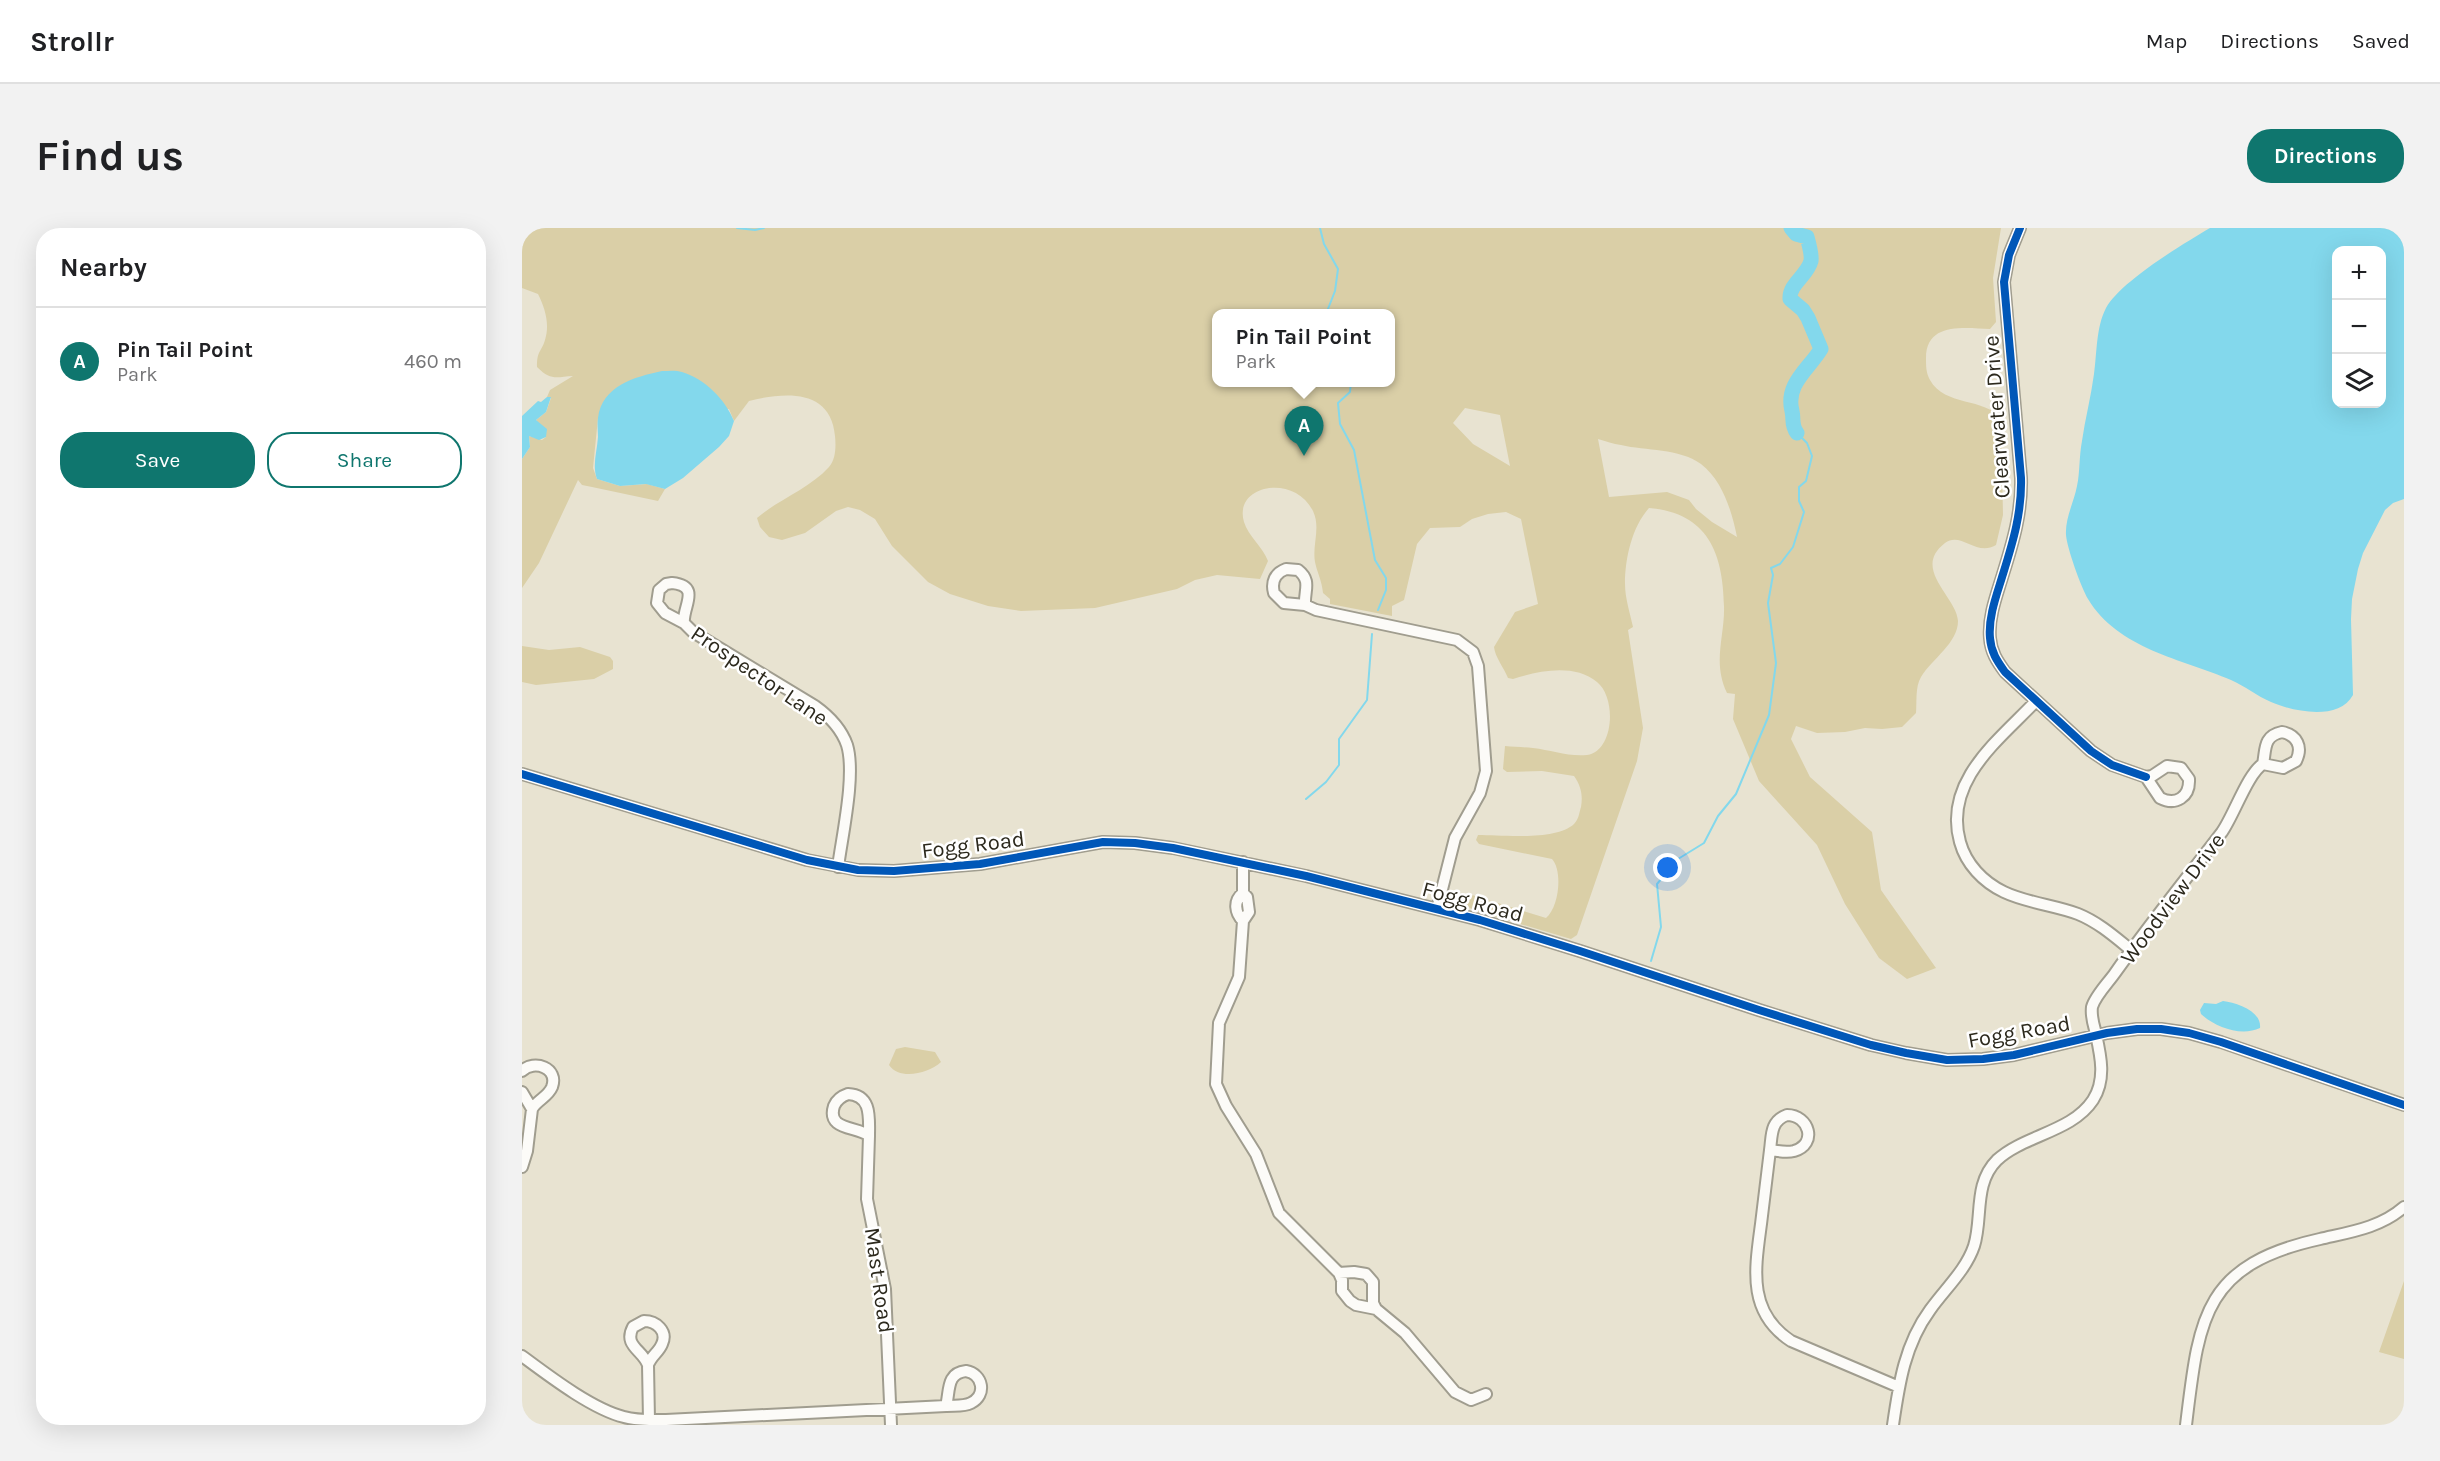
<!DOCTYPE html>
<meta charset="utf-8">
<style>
:root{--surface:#fff;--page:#f2f2f2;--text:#202124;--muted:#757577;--line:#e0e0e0;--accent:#0f766e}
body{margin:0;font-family:Karla,sans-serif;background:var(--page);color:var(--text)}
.controls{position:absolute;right:18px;top:18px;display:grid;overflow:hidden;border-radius:12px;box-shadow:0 6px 24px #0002}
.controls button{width:54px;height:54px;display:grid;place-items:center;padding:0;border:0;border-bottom:2px solid var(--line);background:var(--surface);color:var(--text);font:30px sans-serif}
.you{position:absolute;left:1146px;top:640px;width:21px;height:21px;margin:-15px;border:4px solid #fff;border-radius:50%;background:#1a73e8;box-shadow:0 0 0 9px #1a73e833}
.badge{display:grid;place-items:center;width:39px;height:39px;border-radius:50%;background:var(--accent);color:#fff;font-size:20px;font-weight:700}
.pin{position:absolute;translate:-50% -50px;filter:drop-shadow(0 2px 3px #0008)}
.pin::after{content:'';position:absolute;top:32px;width:21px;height:18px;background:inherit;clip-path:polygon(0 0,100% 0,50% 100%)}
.popup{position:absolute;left:690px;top:81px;width:183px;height:78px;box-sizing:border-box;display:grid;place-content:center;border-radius:12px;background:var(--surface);filter:drop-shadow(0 2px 4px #0005);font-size:20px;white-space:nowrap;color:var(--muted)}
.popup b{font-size:22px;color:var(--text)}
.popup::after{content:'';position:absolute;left:50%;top:100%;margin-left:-12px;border:12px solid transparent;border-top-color:var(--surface)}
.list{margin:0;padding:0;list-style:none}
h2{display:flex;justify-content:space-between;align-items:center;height:78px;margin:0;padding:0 24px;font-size:26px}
h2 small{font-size:20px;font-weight:400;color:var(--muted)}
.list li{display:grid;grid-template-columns:39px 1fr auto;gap:18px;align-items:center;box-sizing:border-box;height:108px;padding:0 24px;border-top:2px solid var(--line)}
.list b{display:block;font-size:22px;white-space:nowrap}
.list p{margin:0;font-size:20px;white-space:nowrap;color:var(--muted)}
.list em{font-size:20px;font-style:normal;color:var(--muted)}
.actions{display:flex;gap:12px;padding:18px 24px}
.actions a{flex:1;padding:14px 0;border:2px solid var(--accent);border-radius:24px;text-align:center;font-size:21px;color:var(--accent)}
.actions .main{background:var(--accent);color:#fff}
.icon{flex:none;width:33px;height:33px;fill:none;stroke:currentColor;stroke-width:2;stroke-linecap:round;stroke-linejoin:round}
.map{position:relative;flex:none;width:1882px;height:1197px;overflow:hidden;border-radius:24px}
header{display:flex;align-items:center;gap:36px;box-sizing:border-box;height:84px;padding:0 30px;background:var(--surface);border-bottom:2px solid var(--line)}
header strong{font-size:28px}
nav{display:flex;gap:33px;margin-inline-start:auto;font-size:21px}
.intro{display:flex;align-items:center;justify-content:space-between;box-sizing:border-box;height:144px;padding:0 36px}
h1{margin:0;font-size:42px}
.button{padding:15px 27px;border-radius:24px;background:var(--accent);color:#fff;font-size:21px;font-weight:700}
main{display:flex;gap:36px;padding:0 36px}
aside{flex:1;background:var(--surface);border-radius:24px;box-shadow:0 6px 24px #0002}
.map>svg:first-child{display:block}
.green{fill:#dacfa7;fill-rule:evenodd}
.water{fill:#83d8ec;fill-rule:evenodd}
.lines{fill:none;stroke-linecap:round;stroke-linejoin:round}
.stream{stroke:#83d8ec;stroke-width:2}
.river{stroke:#83d8ec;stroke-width:15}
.minor-casing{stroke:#a09d8f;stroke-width:14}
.minor{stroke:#fcfbf8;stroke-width:10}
.cycleway-casing{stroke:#fff;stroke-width:11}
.cycleway{stroke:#0057b8;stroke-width:8}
.labels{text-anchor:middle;stroke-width:5;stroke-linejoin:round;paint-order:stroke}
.street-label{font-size:22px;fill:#2c291d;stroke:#fff}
</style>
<header>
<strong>Strollr</strong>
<nav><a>Map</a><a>Directions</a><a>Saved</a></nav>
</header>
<div class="intro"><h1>Find us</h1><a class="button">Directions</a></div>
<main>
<aside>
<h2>Nearby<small></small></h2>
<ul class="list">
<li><span class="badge">A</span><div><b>Pin Tail Point</b><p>Park</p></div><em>460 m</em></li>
</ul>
<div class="actions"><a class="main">Save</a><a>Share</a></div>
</aside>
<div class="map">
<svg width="1882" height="1197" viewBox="0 0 1882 1197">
<rect width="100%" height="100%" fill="#e8e3d1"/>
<path class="green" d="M0,0h1479l-8,50 3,44 -6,7c-26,-1 -64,-7 -64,29 0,8 0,15 4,22 15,27 55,17 71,39l2,96 -7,30c-20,12 -35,-14 -51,-2 -34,26 12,54 13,78 0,22 -26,38 -37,56 -6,10 -4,25 -5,36l-14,14 -20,2 -17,-1 -20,4 -28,1 -21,-7 -5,13 19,38 62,55 9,58 55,78 -29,11 -28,-21 -34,-54 -28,-59 -58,-64 -26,-62 2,-25 -8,-1c-15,-31 -2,-57 -3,-87 -1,-53 -16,-93 -75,-98 -17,19 -24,50 -24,76 0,14 5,29 8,43l-5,3 15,98 -6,33 -60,174 -6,4 -98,-29 -9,-6 1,-9h7l74,23c13,-11 17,-47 6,-59l-73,-15 -3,-4 2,-5c24,0 78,6 96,-11 5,-5 5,-11 7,-17 2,-12 0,-21 -7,-31l-32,-5 -35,1 -4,-3 2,-23c9,1 19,1 28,2 18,2 36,9 54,7 27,-4 30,-57 10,-73 -23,-19 -59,-11 -84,-3l-5,-1c-4,-10 -13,-21 -14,-31l21,-35 23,-8 -17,-85 -15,-7 -18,2 -16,5 -12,8 -30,1 -13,16 -13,56 -12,6v10l-62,-12v-5l-7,-6c-1,-12 -6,-21 -8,-31 -3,-17 6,-34 -2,-51 -19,-38 -80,-26 -69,11 4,14 19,25 24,39l-8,18 -43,-4 -22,5 -18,9 -82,19 -74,3 -33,-5 -38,-12 -22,-12 -36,-36 -17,-27 -15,-9 -12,-3 -12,4 -31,22 -23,7 -13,-3 -9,-10 -3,-9c22,-19 52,-29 72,-51 7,-8 7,-21 6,-31 -4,-48 -51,-44 -86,-35l-15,20 -5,-12 -131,9 -5,50 4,11 23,7 27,-2 18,5 -7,12 -66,-14 -10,-2 -4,-5 -39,83 -17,25v-129l8,-12 -1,-11 13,4 4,-3 -10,-17 10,-8 5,-14 -4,-1 3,-7 23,-14c-17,1 -22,5 -36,-9 0,-17 4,-14 8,-27 5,-16 0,-32 -7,-46l-16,-6zM695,86h174v68h-174zM943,180l35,7 10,51 -37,-22 -20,-21zM1076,211c8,2 15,5 23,6 25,6 58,3 80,19 22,17 31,48 36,73l-25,-15 -16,-13 -7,-9 -22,-8 -58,5z
M0,418l27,4 31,-3 30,10 3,4v8l-19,10 -58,6 -14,-3z
M383,819l30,5 6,10c-12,11 -41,19 -52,3l7,-16z
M1882,1053v78l-25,-7z"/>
<path class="water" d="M1688,0h194v271l-11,4 -8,7 -22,43 -5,16 -6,30 -1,20 2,76c-14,26 -59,17 -82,7 -14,-6 -26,-16 -40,-22 -49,-21 -113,-31 -143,-81 -7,-12 -21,-51 -22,-64 -1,-17 8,-33 11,-49 3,-14 2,-30 5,-45 3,-22 9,-44 12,-67 3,-21 2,-47 12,-66 15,-27 77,-64 104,-80zM1860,22v154h-46v-154z
M140,143c6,0 14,-1 20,1 23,7 43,27 52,49l-5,15 -10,11 -36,31 -18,11 -19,-5 -26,2 -23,-7c-5,-14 0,-27 1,-42 0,-6 -1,-13 0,-19 4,-32 36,-41 64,-47z
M25,169h4l-5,15 -10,8 11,9 -1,8 -7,3 -10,-4 1,11 -8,12v-43l16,-15 3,1z
M1701,773c14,2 39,10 37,27 -19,9 -45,-1 -59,-14l-1,-4 4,-7 12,1z"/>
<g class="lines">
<path class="stream" d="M215,0l18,2 9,-2
M798,0l4,16 14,25 -3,22 -9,23
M829,154l-1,10 -12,11 2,21 14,26 21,110 11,18v12l-8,20
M784,571l20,-17 13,-17v-26l28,-39 5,-66
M1129,733l10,-34 -4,-43 21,-25 26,-16 14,-27 18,-22 33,-79 7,-52 -8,-60 5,-28 -2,-7 9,-4 13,-17 11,-35 -5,-11v-14l7,-6 6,-25 -5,-13 -10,-10"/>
<path class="river" d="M1269,0l5,6 11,3c2,7 5,18 4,24 -4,15 -22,23 -21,38l13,11 5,8 13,31c-12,20 -36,35 -29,62 2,9 -1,14 5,22"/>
<defs>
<path id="minor" d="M1498,0l-11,27 -5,27 17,196c1,34 -8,64 -18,96 -6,20 -15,43 -13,64 1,14 7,23 15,34l86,79 21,14 34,12
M764,341l12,1c14,11 6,20 7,35l-21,-2 -10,-10c-3,-11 1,-20 12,-24z
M150,355c30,3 10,24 12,40l-19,-10 -8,-10 2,-13 7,-6z
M783,377l11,5 141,30 16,12 5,14 8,105 -6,22 -25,45 -18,71
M162,395l9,9 122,74c14,10 26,22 32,39 9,30 -5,91 -9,122
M1514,473c-37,39 -93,80 -76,141 6,22 23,40 44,50 23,11 50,13 74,22 20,8 37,23 53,36
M1760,504c15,3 21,15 14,29l-13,7 -20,-4c3,-15 0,-28 19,-32z
M1645,538l14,2 8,11c1,18 -13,27 -29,19l-14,-21 6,-1z
M0,546l285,86 51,10 36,1 86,-7 123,-22 32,1 38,5 133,28 174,44 100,31 179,59 112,35 35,8 41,7 36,-1 31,-4 93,-22 30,-4h24l28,4 32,9 183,63
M721,665v-31
M721,693c-8,-8 -10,-20 0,-28l4,4 2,15 -6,9 -4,56 -20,46 -3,61 10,22 30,48 23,59 60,60
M0,843c12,-12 37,-3 30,16 -4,10 -15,13 -20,22l-10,-17
M326,866c24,1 21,24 21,42 -11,-10 -43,-5 -35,-30 3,-7 8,-10 14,-12z
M1265,887c22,0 31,29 7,36 -8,2 -16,0 -24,-1 2,-14 0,-29 17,-35z
M347,908l-2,63 18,90 6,136
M1248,922c-3,25 -6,49 -9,74 -6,45 -14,88 30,117l108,46
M0,939l5,-16 5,-42
M832,1044l12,2 7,8v21l3,6 -20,-4 -6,-4 -8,-10v-11l-3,-7z
M854,1081l29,24 50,59 16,8 15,-6
M122,1093c12,0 24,10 18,23 -3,8 -11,12 -14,21 -5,-15 -25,-19 -15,-38z
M0,1128c27,20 70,53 102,61 14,4 28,3 42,3l280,-14
M126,1137l1,55
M444,1143c17,3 21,24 5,32 -8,4 -17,2 -25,3 4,-15 0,-33 20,-35z
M1371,1197c6,-42 12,-81 37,-115 15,-21 36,-40 44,-64 9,-28 -1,-62 23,-86 27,-25 75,-28 96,-60 14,-22 7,-47 2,-70 -2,-7 -4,-16 -3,-23 3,-11 16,-24 23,-34 34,-48 71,-94 107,-141 12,-17 26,-59 41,-68
M1664,1197c13,-106 16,-160 134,-186 30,-7 60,-11 84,-32"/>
</defs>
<use href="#minor" class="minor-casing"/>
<use href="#minor" class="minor"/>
<defs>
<path id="cycleway" d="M1498,0l-11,27 -5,27 17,196c1,34 -8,64 -18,96 -6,20 -15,43 -13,64 1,14 7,23 15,34l86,79 21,14 34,12
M0,546l285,86 51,10 36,1 86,-7 123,-22 32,1 38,5 133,28 174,44 100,31 179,59 112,35 35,8 41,7 36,-1 31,-4 93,-22 30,-4h24l28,4 32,9 183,63"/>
</defs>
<use href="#cycleway" class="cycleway-casing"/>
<use href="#cycleway" class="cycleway"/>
</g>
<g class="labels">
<g class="street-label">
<text transform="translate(1474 189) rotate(-94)" y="8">Clearwater Drive</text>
<text transform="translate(238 447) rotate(34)" y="8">Prospector Lane</text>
<text transform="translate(451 616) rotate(-7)" y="8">Fogg Road</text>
<text transform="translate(1650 670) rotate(-53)" y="8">Woodview Drive</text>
<text transform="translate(951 673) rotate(15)" y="8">Fogg Road</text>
<text transform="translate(1497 803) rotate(-10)" y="8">Fogg Road</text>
<text transform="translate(358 1052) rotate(82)" y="8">Mast Road</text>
</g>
</g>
</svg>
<div class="controls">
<button>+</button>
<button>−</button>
<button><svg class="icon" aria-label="layers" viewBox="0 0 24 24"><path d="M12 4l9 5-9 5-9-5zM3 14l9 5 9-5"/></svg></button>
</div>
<div class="you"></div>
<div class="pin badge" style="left:782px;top:228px">A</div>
<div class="popup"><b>Pin Tail Point</b>Park</div>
</div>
</main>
